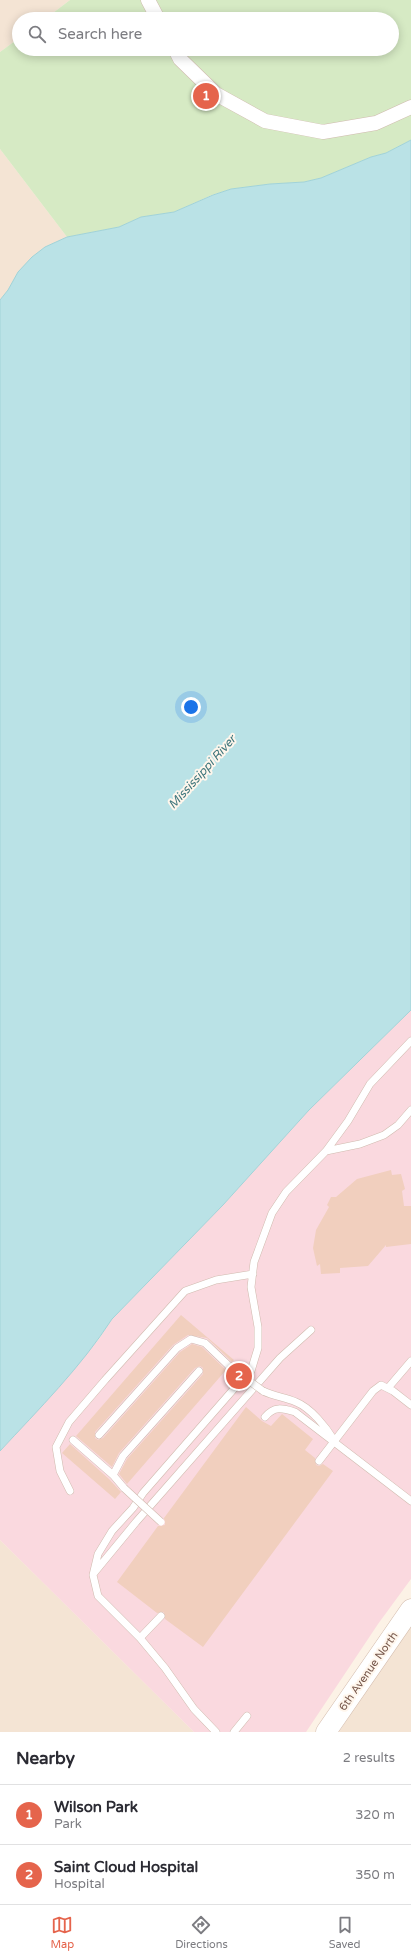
<!DOCTYPE html>
<style>
:root{--surface:#fff;--page:#f7f7f7;--text:#2b2b33;--muted:#7c7c81;--line:#e1e1e2;--accent:#e5644c}
body{margin:0;font-family:"Varela Round",sans-serif;background:var(--page);color:var(--text)}
.you{position:absolute;left:191px;top:707px;width:14px;height:14px;margin:-10px;border:3px solid #fff;border-radius:50%;background:#1a73e8;box-shadow:0 0 0 6px #1a73e833}
.badge{display:grid;place-items:center;width:26px;height:26px;border-radius:50%;background:var(--accent);color:#fff;font-size:13px;font-weight:700}
.pin{position:absolute;translate:-50% -50%;border:2px solid #fff;box-shadow:0 1px 4px #0006}
.list{margin:0;padding:0;list-style:none}
h2{display:flex;justify-content:space-between;align-items:center;height:52px;margin:0;padding:0 16px;font-size:17px}
h2 small{font-size:13px;font-weight:400;color:var(--muted)}
.list li{display:grid;grid-template-columns:26px 1fr auto;gap:12px;align-items:center;box-sizing:border-box;height:60px;padding:0 16px;border-top:1px solid var(--line)}
.list b{display:block;font-size:15px;white-space:nowrap}
.list p{margin:0;font-size:13px;white-space:nowrap;color:var(--muted)}
.list em{font-size:13px;font-style:normal;color:var(--muted)}
.icon{flex:none;width:22px;height:22px;fill:none;stroke:currentColor;stroke-width:2;stroke-linecap:round;stroke-linejoin:round}
.map{position:relative;flex:none;width:411px;height:1732px;overflow:hidden}
.search{position:absolute;background:var(--surface);box-shadow:0 2px 10px #0003;left:12px;right:12px;top:12px;height:44px;display:flex;align-items:center;gap:10px;box-sizing:border-box;padding:0 14px;border-radius:22px;color:var(--muted);font-size:15px}
.sheet{height:172px;background:var(--surface)}
nav{display:flex;justify-content:space-around;align-items:center;box-sizing:border-box;height:56px;border-top:1px solid var(--line);background:var(--surface);font-size:11px;color:var(--muted)}
nav a{display:grid;justify-items:center;gap:2px}
nav .on{color:var(--accent)}
.map>svg:first-child{display:block}
.residential{fill:#f4e4d4}
.medical{fill:#fad9df}
.green{fill:#d6eac4}
.water{fill:#bae2e6;stroke:#a1d3d8}
.building{fill:#f1cfbe}
.lines{fill:none;stroke-linecap:round;stroke-linejoin:round}
.lane-casing{stroke:#d0bbaf;stroke-width:8}
.street-casing{stroke:#d0bbaf;stroke-width:15}
.secondary-casing{stroke:#d3bbac;stroke-width:21}
.lane{stroke:#fff;stroke-width:7}
.street{stroke:#fff;stroke-width:14}
.secondary{stroke:#fff;stroke-width:20}
.lane-bridge-casing{stroke:#d0bbaf;stroke-width:8;stroke-linecap:butt}
.lane-bridge{stroke:#fff;stroke-width:7}
.labels{text-anchor:middle;stroke-width:4;stroke-linejoin:round;paint-order:stroke}
.street-label{font-size:11px;fill:#76574b;stroke:#fff6ec}
.water-label{font-size:12px;font-style:italic;fill:#3e757b;stroke:#fff6ec}
</style>
<div class="map">
<svg width="411" height="1732" viewBox="0 0 411 1732">
<rect width="100%" height="100%" fill="#fcf2e6"/>
<path class="residential" d="M0,0h70l-25,19h-26v19l-19,14z
M0,149l67,88 -22,10 -27,25 -10,18 -8,10z
M0,1540l194,192h-194z
M411,1625v107h-72l61,-93z"/>
<path class="medical" d="M411,1010v569l-33,45 -72,108h-112l-194,-192v-89l99,-112 13,-20 111,-114 86,-95z"/>
<path class="green" d="M70,0h341v140l-25,13 -15,4 -50,21 -17,4 -34,2 -39,5 -19,6 -38,17 -33,5 -22,10 -52,10 -67,-88v-97l19,-14v11h373v-30h-347z"/>
<path class="water" d="M411,140v870l-102,100 -86,95 -111,114c-31,48 -73,90 -112,132v-1151l8,-10 10,-18 14,-15 13,-10 22,-10 52,-10 22,-10 33,-5 39,-17 18,-6 39,-5 34,-2 17,-4 50,-21 15,-4z"/>
<path class="building" d="M391,1170l1,5 9,-1 4,15 -3,2 2,15h7v38l-25,3v-2l-18,21 -28,2v5l-19,1 -1,-10 -3,2 -4,-18 3,-18 13,-23 -2,-2 4,-8h5l21,-18z
M181,1315l53,45 -2,2 -25,-24 -19,-3 -15,10 -78,87v6l3,2 5,-2 77,-86 12,-8 10,3 24,23 -99,114 -8,-10 8,-15 76,-85v-6l-3,-2 -5,2 -76,85 -7,14 -36,-31z
M246,1407l16,14 9,5 11,-12 31,25 -8,11 10,8 1,7 3,1 4,-2 10,7 -130,176 -38,-28 -1,-7 -7,1 -40,-31 41,-56 7,-1 -1,-7z
M70,1444l39,35 12,13 -6,7 -53,-46z"/>
<g class="lines">
<defs>
<path id="lane" d="M326,1151l22,-30 22,-37 41,-43
M251,1371l7,-23v-21l-7,-40 3,-25 18,-49 14,-21 40,-41 34,-7 24,-9 14,-10 13,-15
M388,1388l23,-27
M263,1391c13,6 22,6 33,11 15,6 30,25 38,38
M265,1417c9,-11 17,-9 30,-5l116,89
M99,1435l78,-87 14,-9 14,4 24,23
M73,1440l40,35
M319,1461l54,-70 8,-6 12,6 18,14
M124,1488l-11,-13 10,-19 76,-85
M70,1491l-10,-20 -4,-24 13,-25 36,-42 80,-89 31,-11 37,-6
M94,1573l42,-51 144,-164 31,-28
M140,1638l21,-22
M216,1732l-22,-23 -29,-41 -25,-30 -42,-42 -5,-21 5,-21 14,-23 21,-23 10,-15 96,-110
M234,1732l13,-16"/>
<path id="street" d="M148,0l10,19
M175,49l5,10 36,35 49,27 58,11 53,-9 35,-16"/>
<path id="secondary" d="M326,1732l85,-123"/>
</defs>
<use href="#lane" class="lane-casing"/>
<use href="#street" class="street-casing"/>
<use href="#secondary" class="secondary-casing"/>
<use href="#lane" class="lane"/>
<use href="#street" class="street"/>
<use href="#secondary" class="secondary"/>
<defs>
<path id="lane-bridge" d="M229,1366l34,25
M124,1488l37,34"/>
</defs>
<use href="#lane-bridge" class="lane-bridge-casing"/>
<use href="#lane-bridge" class="lane-bridge"/>
</g>
<g class="labels">
<g class="street-label">
<text transform="translate(368 1671) rotate(-55)" y="4">6th Avenue North</text>
</g>
<g class="water-label">
<text transform="translate(202 772) rotate(-48)" y="4">Mississippi River</text>
</g>
</g>
</svg>
<div class="you"></div>
<div class="pin badge" style="left:206px;top:96px">1</div>
<div class="pin badge" style="left:239px;top:1376px">2</div>
<div class="search"><svg class="icon" aria-label="search" viewBox="0 0 24 24"><circle cx="10" cy="10" r="6"/><path d="M15 15l6 6"/></svg>Search here</div>
</div>
<section class="sheet">
<h2>Nearby<small>2 results</small></h2>
<ul class="list">
<li><span class="badge">1</span><div><b>Wilson Park</b><p>Park</p></div><em>320 m</em></li>
<li><span class="badge">2</span><div><b>Saint Cloud Hospital</b><p>Hospital</p></div><em>350 m</em></li>
</ul>
</section>
<nav>
<a class="on"><svg class="icon" aria-label="map" viewBox="0 0 24 24"><path d="M3 6l6-2 6 2 6-2v14l-6 2-6-2-6 2zM9 4v14M15 6v14"/></svg>Map</a>
<a><svg class="icon" aria-label="directions" viewBox="0 0 24 24"><path d="M12 3l9 9-9 9-9-9zM9 14v-3h6M13 9l2 2-2 2"/></svg>Directions</a>
<a><svg class="icon" aria-label="saved" viewBox="0 0 24 24"><path d="M7 4h10v16l-5-4-5 4z"/></svg>Saved</a>
</nav>
